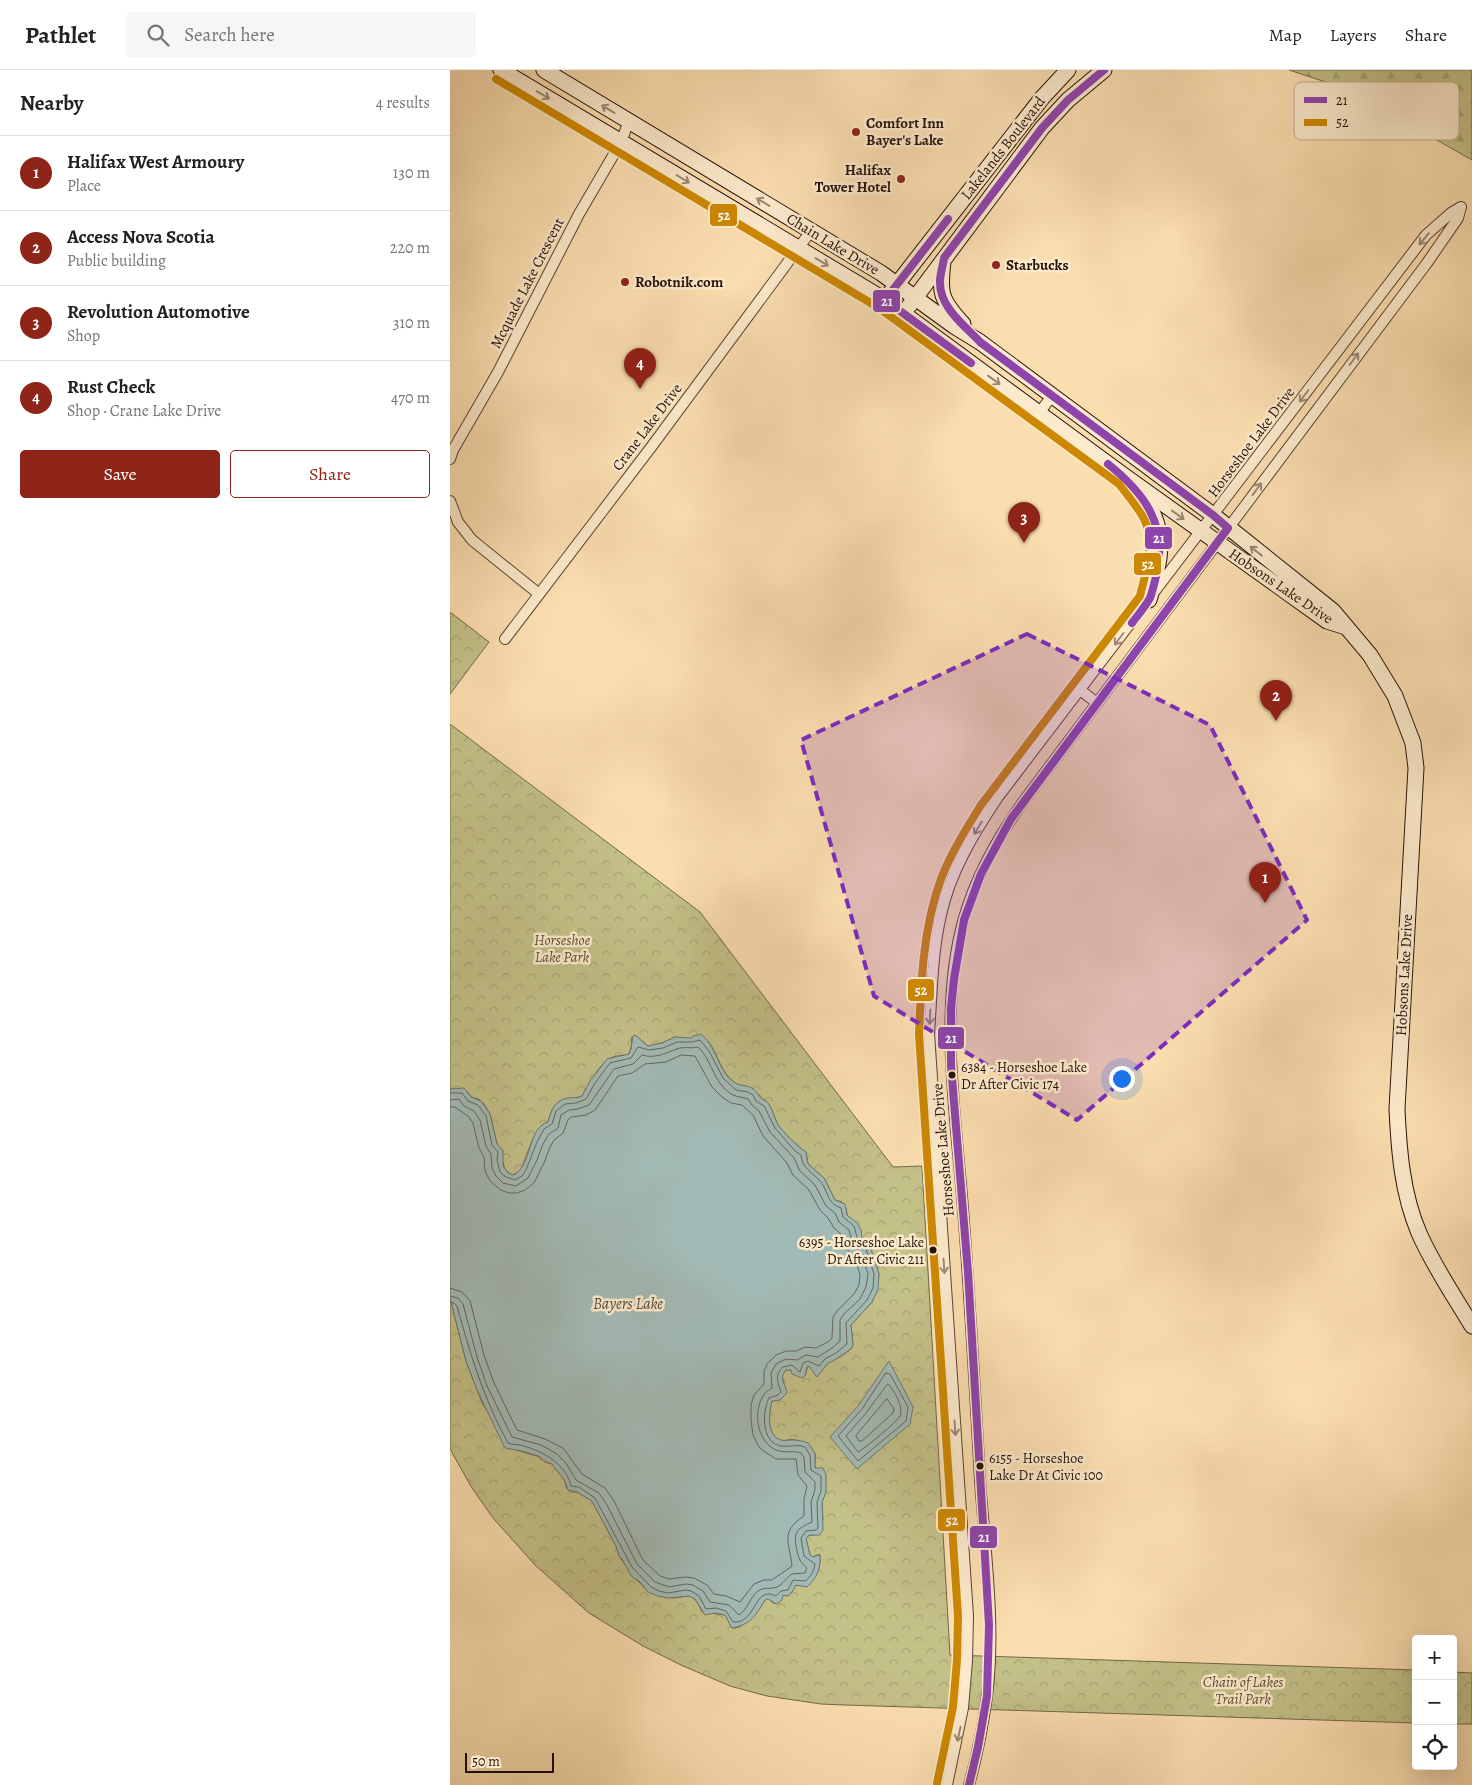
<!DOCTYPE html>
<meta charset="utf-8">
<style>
:root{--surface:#fff;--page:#f6f6f6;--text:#222;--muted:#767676;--line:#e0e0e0;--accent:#8f2418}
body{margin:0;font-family:Alegreya,serif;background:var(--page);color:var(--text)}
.controls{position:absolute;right:15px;bottom:15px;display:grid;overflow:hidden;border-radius:5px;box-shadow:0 5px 20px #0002}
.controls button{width:45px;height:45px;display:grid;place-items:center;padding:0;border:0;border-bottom:1px solid var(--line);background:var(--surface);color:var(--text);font:25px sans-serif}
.scale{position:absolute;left:15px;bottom:12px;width:89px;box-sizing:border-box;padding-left:5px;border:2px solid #261108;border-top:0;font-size:14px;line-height:18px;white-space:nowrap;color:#261108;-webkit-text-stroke:4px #fceacc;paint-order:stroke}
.you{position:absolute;left:671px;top:1008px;width:18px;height:18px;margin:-12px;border:4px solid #fff;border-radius:50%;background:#1a73e8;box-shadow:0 0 0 8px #1a73e833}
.badge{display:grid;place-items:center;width:32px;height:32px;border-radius:50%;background:var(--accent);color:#fff;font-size:16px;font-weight:700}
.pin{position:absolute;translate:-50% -41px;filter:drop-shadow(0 1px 2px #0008)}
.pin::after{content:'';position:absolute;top:26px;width:18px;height:15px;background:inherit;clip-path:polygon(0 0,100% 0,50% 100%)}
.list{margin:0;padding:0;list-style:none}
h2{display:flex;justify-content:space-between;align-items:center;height:65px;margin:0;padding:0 20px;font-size:21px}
h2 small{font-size:16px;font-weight:400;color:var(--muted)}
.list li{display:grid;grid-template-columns:32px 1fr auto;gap:15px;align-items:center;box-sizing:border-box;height:75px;padding:0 20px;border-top:1px solid var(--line)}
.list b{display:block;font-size:19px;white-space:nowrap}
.list p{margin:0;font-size:16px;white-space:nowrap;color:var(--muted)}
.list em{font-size:16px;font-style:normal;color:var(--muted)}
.actions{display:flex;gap:10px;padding:15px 20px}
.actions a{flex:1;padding:11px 0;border:1px solid var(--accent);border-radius:5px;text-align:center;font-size:18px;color:var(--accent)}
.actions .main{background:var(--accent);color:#fff}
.icon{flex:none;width:28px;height:28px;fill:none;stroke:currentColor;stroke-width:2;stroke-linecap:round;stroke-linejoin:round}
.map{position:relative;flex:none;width:1022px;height:1715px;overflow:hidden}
header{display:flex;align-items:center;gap:30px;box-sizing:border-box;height:70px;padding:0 25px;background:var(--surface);border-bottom:1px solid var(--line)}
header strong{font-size:24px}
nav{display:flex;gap:28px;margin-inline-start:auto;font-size:18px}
.search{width:350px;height:45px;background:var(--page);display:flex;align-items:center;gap:12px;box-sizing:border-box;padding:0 18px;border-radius:5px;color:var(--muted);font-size:19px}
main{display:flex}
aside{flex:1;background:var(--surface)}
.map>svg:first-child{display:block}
.forest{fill:url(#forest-firs);stroke:#746848}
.park{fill:url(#park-crowns);stroke:#746848}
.water{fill:#a2bab5;stroke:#707670}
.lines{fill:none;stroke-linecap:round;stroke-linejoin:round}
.shore{stroke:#64665e;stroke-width:1}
.street-casing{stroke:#5b4432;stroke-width:12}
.secondary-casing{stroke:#261108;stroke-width:17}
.street{stroke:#fceacc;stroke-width:10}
.secondary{stroke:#fceacc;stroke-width:15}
.bus-1-casing{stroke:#fceacc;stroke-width:11}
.bus-2-casing{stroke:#fceacc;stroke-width:11}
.bus-1{stroke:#8e44ad;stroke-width:8}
.bus-2{stroke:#cd8802;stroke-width:8}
.oneway{stroke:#9c8874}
.marked{fill:#7b2cbf;fill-opacity:0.2;stroke:#7b2cbf;stroke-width:4;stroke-dasharray:10 6;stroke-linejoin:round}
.poi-dot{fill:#8f2418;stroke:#fceacc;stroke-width:2}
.bus-dot{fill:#261108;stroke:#fceacc;stroke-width:2}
.labels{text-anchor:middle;stroke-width:5;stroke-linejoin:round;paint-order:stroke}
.bus-label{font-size:14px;fill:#261108;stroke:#fceacc;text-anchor:start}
.poi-label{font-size:15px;font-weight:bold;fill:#261108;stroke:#fceacc;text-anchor:start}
.street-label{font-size:15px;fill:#261108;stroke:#fceacc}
.park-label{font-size:15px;font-style:italic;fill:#5d4e35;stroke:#fceacc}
.water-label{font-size:16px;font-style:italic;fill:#514c45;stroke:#fceacc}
.key{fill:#fceacc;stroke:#bca991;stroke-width:1}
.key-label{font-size:14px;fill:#261108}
.line-badge{stroke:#fceacc;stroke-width:2}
.badge-label{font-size:14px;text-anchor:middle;font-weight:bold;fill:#fff}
</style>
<header>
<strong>Pathlet</strong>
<div class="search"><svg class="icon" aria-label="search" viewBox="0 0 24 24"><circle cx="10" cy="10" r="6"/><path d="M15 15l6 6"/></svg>Search here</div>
<nav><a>Map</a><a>Layers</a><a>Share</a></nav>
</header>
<main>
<aside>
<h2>Nearby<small>4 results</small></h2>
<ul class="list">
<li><span class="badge">1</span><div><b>Halifax West Armoury</b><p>Place</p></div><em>130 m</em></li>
<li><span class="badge">2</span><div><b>Access Nova Scotia</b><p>Public building</p></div><em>220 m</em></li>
<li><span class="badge">3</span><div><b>Revolution Automotive</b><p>Shop</p></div><em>310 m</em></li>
<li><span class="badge">4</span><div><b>Rust Check</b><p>Shop · Crane Lake Drive</p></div><em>470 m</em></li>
</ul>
<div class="actions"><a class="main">Save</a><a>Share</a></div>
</aside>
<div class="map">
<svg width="1022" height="1715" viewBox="0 0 1022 1715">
<defs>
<pattern id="forest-firs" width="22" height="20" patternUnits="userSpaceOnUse" patternTransform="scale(1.25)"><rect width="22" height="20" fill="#c3c088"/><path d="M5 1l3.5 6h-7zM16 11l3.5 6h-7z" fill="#a7a474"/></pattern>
<pattern id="park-crowns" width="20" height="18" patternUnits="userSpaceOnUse" patternTransform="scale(1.25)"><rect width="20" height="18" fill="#c3c088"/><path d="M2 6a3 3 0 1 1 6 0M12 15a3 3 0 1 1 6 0" fill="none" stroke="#a7a474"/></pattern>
</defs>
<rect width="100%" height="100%" fill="#fbdeb0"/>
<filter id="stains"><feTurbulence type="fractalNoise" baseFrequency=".004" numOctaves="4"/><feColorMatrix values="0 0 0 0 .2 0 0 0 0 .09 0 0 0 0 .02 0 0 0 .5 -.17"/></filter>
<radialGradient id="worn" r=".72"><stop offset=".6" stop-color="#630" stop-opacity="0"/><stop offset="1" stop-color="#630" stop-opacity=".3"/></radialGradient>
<path class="forest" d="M839,0h183v90l-125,-71z"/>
<path class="park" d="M0,542l39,30 -39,52z
M0,654l250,188 193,255 29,-1 28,489 466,15v53l-571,-18 -24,-1 -54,-8 -37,-10 -49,-21 -38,-19 -54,-33 -54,-48 -42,-47 -21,-30 -22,-39v-151l16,63 17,44 33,45 21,6 8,6 7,2 13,17 1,6 4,5h7l15,9 24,45 3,10 16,23c6,3 9,11 15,13 5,2 18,6 24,6 17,-2 19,-6 28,14l23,3 7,13 8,-1 17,-15 8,-12 3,-2 6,6 9,-9 4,1 9,-11 10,1c10,-9 15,-16 14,-31l-1,-1 -6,3 -3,-2 -4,-16 3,-4h5l9,-15 -1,-18 4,-10 -5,-24 -4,1 -2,-1v-15c-6,-4 -13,-11 -20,-13 -5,-2 -10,2 -15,0 -14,-6 -11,-28 -8,-39l7,-1 6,-13 -3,-11 4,-6h5l14,6 3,-10 4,2 3,7 8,-6 5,-6 12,-6 11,-8 2,-4 -2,-20 21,-23 4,-10 3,-18 -9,-28 -8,-7 -1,-9 -14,-15 -1,-7 -4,-6 -7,-2 -11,-22 -16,-14 -2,-12c-8,-5 -23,-20 -28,-27 -4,-7 -5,-16 -10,-22 -2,-2 -17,-16 -20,-16 -6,-2 -10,-1 -14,-5 -13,-9 -16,-27 -25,-40l-34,-5 -13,6 -14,3 -13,-11 -4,3 1,5 -3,11c-6,2 -11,1 -16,3 -13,4 -24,28 -31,39 -5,2 -9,2 -15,3 -13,1 -16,13 -19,23 -16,5 -20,36 -29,50l-7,3 -7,-5 -3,-11 1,-8 -6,-7 -7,-30 -6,-10 -5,-5 -8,-2 -3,-5 -18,-3z
M1003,1602l19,1v51h-19z"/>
<path class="water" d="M251,964c14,11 16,30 27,43 10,11 14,6 24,11 5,3 6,8 10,11 2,2 5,2 6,4 5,6 6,15 10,22 5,7 20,22 28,27l2,12 16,14 11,22 10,4 2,11 10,8 4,7 1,9 8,7 9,28 -1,15 -6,13 -21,23 2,20 -2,4 -18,12 -5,2 -11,14 -8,-11 -2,1 -2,9 -3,2 -10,-4 -1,-4h-5c-8,9 0,14 1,23l-7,7 -8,1c-3,11 -6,35 9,39 3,1 8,0 12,0 5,0 10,1 15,3l7,10v15h8l3,7v17l-4,10 1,28 -3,5h-11l-3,4 4,16 3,2 7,-2c1,13 -3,23 -13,32l-11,-2 -4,7 -4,4 -5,-1 -1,5 -5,4 -9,-5 -3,1c-10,16 -13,24 -33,28l-7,-13 -9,-2 -11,2 -10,-16 -6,-3 -21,2 -10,-2 -10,-4 -9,-11 -7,-4 -10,-18 -3,-3 -3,-10 -24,-45 -15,-9 -9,-2 -3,-9 -13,-17c-7,-2 -8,-6 -14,-8 -11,-4 -21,-6 -33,-8l-28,-58 -11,-29 -16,-63v-209l14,-1 7,9 10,4 9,13 7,30 6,7v15l5,7 6,2c19,-12 13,-46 34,-53 3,-11 6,-21 19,-24 6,-1 9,1 15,-2l8,-15 17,-22 22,-5 2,-5 2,-13 2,-1 13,11 14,-3 13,-6 17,1 1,-2z
M439,1291l24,46 -3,17 -53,45 -27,-32 28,-31z"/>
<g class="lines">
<path class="shore" d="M0,1023h12l6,8 10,4 8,11 6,29 6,7 -1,8 3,12 6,5 9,3 7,-4 4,-6 11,-28 7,-13 8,-5 4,-13 9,-7 11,-1 10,-4 9,-16 15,-20 21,-5 7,-11 11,3 14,-2 14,-6h15l8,-2 9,11 14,27 13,12 12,2 5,3 3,6 8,5 11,22 20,23 6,4c1,13 10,16 18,25 10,10 6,22 22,28l2,9 11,9 4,15 8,8 8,25 -1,14 -6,12 -21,23 1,21 -11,9 -11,6 -6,7 -11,-5 -5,2 -3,9 -8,-7 -9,2c-9,8 -5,16 -2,25l-3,3 -9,3c-7,13 -8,45 12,48 9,1 16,-2 24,1l5,8 1,15 10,6v15l-4,11 1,26 -2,2 -10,1 -5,7 3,18 11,8c-1,7 -4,13 -10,17l-12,-1 -5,10 -7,1 -5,5c-2,-1 -5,-2 -7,-2 -15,-1 -15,30 -36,28l-7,-11 -10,-3 -10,1 -7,-13 -8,-5 -5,-1 -18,3 -9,-2 -8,-4 -19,-20 -37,-69 -16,-11 -8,-1c-5,-22 -27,-34 -47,-40 -5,-2 -11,-1 -16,-3 -25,-46 -37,-87 -51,-137l-3,-3 -4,-1
M0,1030l9,-1 5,7 10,5 6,9 6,26 5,8 1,14 4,8 7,7 13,3 12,-8 9,-18 6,-16 6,-10 9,-6 3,-13 8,-5 9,-1 11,-4 25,-36 19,-5 9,-9c13,4 24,-2 35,-6 7,-3 14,0 21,-2 15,14 15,37 35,48 4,2 10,2 15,4l4,6 7,6 11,21 24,26 6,13 15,14 11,21 9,7 4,9 10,8 4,15 8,8 7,21 -2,13 -6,12 -16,15 -4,6v21l-8,7 -14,9 -12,-2 -9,5 -11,-1 -10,5 -5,9 1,15c-3,2 -7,4 -9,8 -10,16 -6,44 11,53 9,5 18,1 27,4l3,4 1,15 10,10v8l-4,12 1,20c-16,7 -19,10 -15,29 2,8 3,11 10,17l-2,5 -13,1c-7,4 -10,13 -19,14 -5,1 -9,-1 -15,3 -8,6 -10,18 -19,24l-10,-10 -19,-3 -7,-11 -10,-6 -7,-1 -17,3 -14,-5 -18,-18 -30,-59 -8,-12 -23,-13 -10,-17 -9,-9 -16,-9 -29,-8 -25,-51 -10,-29 -14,-53 -5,-6 -8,-2
M0,1037h5l14,10 4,6 6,25 5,9 1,14 5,10 11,9 8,3h8l8,-3 9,-7 10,-20 6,-16 4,-7 9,-7 5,-13 3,-3 15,-2 9,-5 23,-34 14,-3 13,-9 21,-2 15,-7 14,1 17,31 10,10 9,6 11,2 11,10 10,21 24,27 6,12 16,15 11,20 8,8 6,10 8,7 3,12 10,11 5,17 -1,10 -5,9 -16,16 -5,7 -1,21 -4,4 -12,6 -11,-1 -9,4h-10l-10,4 -9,9 -3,8v12l-10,11 -3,10v15l2,15 6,12 6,5 11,7h20l2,16 9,11 -3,13v17c-25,16 -14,27 -12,50l-20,14h-8l-10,4 -14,18 -14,-6 -12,-2 -7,-9 -13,-7 -8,-1 -17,2 -9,-3 -17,-16 -29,-59 -9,-13 -23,-14 -19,-26 -18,-9 -28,-9 -23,-47 -10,-28 -14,-54 -8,-9 -12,-4
M436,1303l4,1 18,33 -2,14 -48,40 -20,-25 24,-27z
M438,1314c6,6 16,23 12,32 -1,4 -37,34 -42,36l-12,-16 20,-23z
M437,1329l7,10 -1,4 -31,28h-3l-3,-5z"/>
<defs>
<path id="street" d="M589,343l13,-17
M0,389l3,-9 45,-78 81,-158 42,-72 8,-21
M0,431l8,21 14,18 67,54
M55,569l147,-193 159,-215
M630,620l17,13
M497,1715l16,-77 4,-47 1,-45 -39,-583c3,-39 3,-80 12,-118 9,-43 33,-82 57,-118l428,-562 25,-22 10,-6
M519,1715c8,-29 14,-59 18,-89 9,-70 -2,-145 -7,-216 -5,-91 -10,-181 -17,-271 -7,-94 -25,-199 1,-291 12,-42 34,-81 59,-116l404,-539 31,-45 3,-11"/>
<path id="secondary" d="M51,0l384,230 241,177 201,144 19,6
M94,0l337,203 73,53 26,16 233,173 120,96 37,44 25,41 18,47 3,25 -19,341c2,42 5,84 22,124 14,32 35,63 53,93
M493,192c-4,32 -2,38 20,62
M441,222l151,-194 26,-28
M459,236l133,-178 26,-28 36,-30
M686,420c6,8 14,17 18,26 12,28 3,56 -5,84"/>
</defs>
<use href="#street" class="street-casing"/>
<use href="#secondary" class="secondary-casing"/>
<use href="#street" class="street"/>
<use href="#secondary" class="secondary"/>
<defs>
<path id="bus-1" d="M498,149l-63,81 86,63
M658,394c36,29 59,59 49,108 -2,9 -4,18 -7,26 -5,9 -12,17 -18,25
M519,1715l9,-38 9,-51 2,-71 -21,-353 -17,-206v-58l3,-29 10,-59 17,-46 30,-55 217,-291 -15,-13 -233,-173c-16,-17 -41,-35 -40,-61 0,-7 3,-15 4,-23l98,-130 26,-28 36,-30"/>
<path id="bus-2" d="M46,9l383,229 240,176c8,11 19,23 25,35 12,24 2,52 -4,77l-159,209c-15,24 -30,48 -40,74 -18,49 -20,103 -22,155l39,582 -1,44 -4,47 -16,76"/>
</defs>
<use href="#bus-1" class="bus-1-casing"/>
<use href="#bus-2" class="bus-2-casing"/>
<use href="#bus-1" class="bus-1"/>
<use href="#bus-2" class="bus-2"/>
</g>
<defs><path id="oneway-shaft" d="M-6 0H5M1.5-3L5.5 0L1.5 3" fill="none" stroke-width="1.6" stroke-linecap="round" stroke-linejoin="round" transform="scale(1.25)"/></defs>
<g class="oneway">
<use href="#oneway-shaft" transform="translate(93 25) rotate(31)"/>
<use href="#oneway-shaft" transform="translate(158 39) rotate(-149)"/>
<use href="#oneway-shaft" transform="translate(233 109) rotate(31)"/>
<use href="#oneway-shaft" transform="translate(313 132) rotate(-149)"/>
<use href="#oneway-shaft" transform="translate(974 169) rotate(130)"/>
<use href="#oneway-shaft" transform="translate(372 192) rotate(31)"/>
<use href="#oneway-shaft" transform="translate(904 289) rotate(-53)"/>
<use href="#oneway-shaft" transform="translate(544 310) rotate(36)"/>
<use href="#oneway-shaft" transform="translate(854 326) rotate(127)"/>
<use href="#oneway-shaft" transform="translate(807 419) rotate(-54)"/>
<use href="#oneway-shaft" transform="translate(728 445) rotate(36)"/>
<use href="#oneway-shaft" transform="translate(806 481) rotate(-142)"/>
<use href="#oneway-shaft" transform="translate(669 569) rotate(127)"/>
<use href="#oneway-shaft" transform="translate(528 758) rotate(121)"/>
<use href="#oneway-shaft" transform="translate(480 947) rotate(93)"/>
<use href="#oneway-shaft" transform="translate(494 1196) rotate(86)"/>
<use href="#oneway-shaft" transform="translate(505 1358) rotate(86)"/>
<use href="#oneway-shaft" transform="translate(509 1664) rotate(102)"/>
</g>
<path class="marked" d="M577,564l183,91 97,195 -230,200 -203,-124 -73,-256z"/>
<g class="poi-dot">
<circle cx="406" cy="62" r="5"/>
<circle cx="451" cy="109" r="5"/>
<circle cx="546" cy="195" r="5"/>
<circle cx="175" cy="212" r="5"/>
</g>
<g class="bus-dot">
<circle cx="502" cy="1005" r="4.5"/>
<circle cx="483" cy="1180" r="4.5"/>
<circle cx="530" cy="1396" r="4.5"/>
</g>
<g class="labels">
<g class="bus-label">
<text x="511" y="1002">6384 - Horseshoe Lake<tspan x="511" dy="17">Dr After Civic 174</tspan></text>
<text x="474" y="1177" text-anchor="end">6395 - Horseshoe Lake<tspan x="474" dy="17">Dr After Civic 211</tspan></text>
<text x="539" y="1393">6155 - Horseshoe<tspan x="539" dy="17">Lake Dr At Civic 100</tspan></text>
</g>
<g class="poi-label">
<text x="416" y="58">Comfort Inn<tspan x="416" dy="17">Bayer's Lake</tspan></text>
<text x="441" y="105" text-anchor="end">Halifax<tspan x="441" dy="17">Tower Hotel</tspan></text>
<text x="556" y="200">Starbucks</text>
<text x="185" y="217">Robotnik.com</text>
</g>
<g class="street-label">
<text transform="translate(553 78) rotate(-52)" y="5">Lakelands Boulevard</text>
<text transform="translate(383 174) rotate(31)" y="5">Chain Lake Drive</text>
<text transform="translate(77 213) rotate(-63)" y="5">Mcquade Lake Crescent</text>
<text transform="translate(197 357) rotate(-53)" y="5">Crane Lake Drive</text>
<text transform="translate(801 372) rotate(-53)" y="5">Horseshoe Lake Drive</text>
<text transform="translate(831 516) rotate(34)" y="5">Hobsons Lake Drive</text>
<text transform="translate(954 905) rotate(-87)" y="5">Hobsons Lake Drive</text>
<text transform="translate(493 1080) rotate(-95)" y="5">Horseshoe Lake Drive</text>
</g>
<g class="park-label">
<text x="112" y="875">Horseshoe<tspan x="112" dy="17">Lake Park</tspan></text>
<text x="793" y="1617">Chain of Lakes<tspan x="793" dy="17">Trail Park</tspan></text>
</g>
<g class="water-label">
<text x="178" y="1239">Bayers Lake</text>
</g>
</g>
<rect x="844" y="12" width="165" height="58" rx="8" class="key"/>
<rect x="854" y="27" width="23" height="6" fill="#8e44ad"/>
<rect x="854" y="49" width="23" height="7" fill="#cd8802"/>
<g class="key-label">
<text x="886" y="35">21</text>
<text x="886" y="57">52</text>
</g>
<g class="line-badge">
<rect x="259" y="133" width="29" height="24" rx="5" fill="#cd8802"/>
<rect x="422" y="219" width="29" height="24" rx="5" fill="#8e44ad"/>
<rect x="694" y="456" width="29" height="24" rx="5" fill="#8e44ad"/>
<rect x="683" y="482" width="29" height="24" rx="5" fill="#cd8802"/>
<rect x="457" y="908" width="28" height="24" rx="5" fill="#cd8802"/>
<rect x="487" y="956" width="28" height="24" rx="5" fill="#8e44ad"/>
<rect x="487" y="1438" width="29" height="24" rx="5" fill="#cd8802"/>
<rect x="519" y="1455" width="29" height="24" rx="5" fill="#8e44ad"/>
</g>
<g class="badge-label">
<text x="274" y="150">52</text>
<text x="437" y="236">21</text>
<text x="709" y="473">21</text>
<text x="698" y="499">52</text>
<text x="471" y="925">52</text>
<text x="501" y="973">21</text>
<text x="502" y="1455">52</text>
<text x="534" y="1472">21</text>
</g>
<rect width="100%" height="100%" filter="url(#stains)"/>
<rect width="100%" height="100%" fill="url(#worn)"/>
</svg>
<div class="controls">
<button>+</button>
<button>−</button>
<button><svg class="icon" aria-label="locate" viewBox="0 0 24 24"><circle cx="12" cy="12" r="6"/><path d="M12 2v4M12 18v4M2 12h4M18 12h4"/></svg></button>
</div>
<div class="scale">50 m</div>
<div class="you"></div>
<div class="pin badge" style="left:815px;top:833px">1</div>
<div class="pin badge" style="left:826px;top:651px">2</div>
<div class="pin badge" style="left:574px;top:473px">3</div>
<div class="pin badge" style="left:190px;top:319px">4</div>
</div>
</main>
